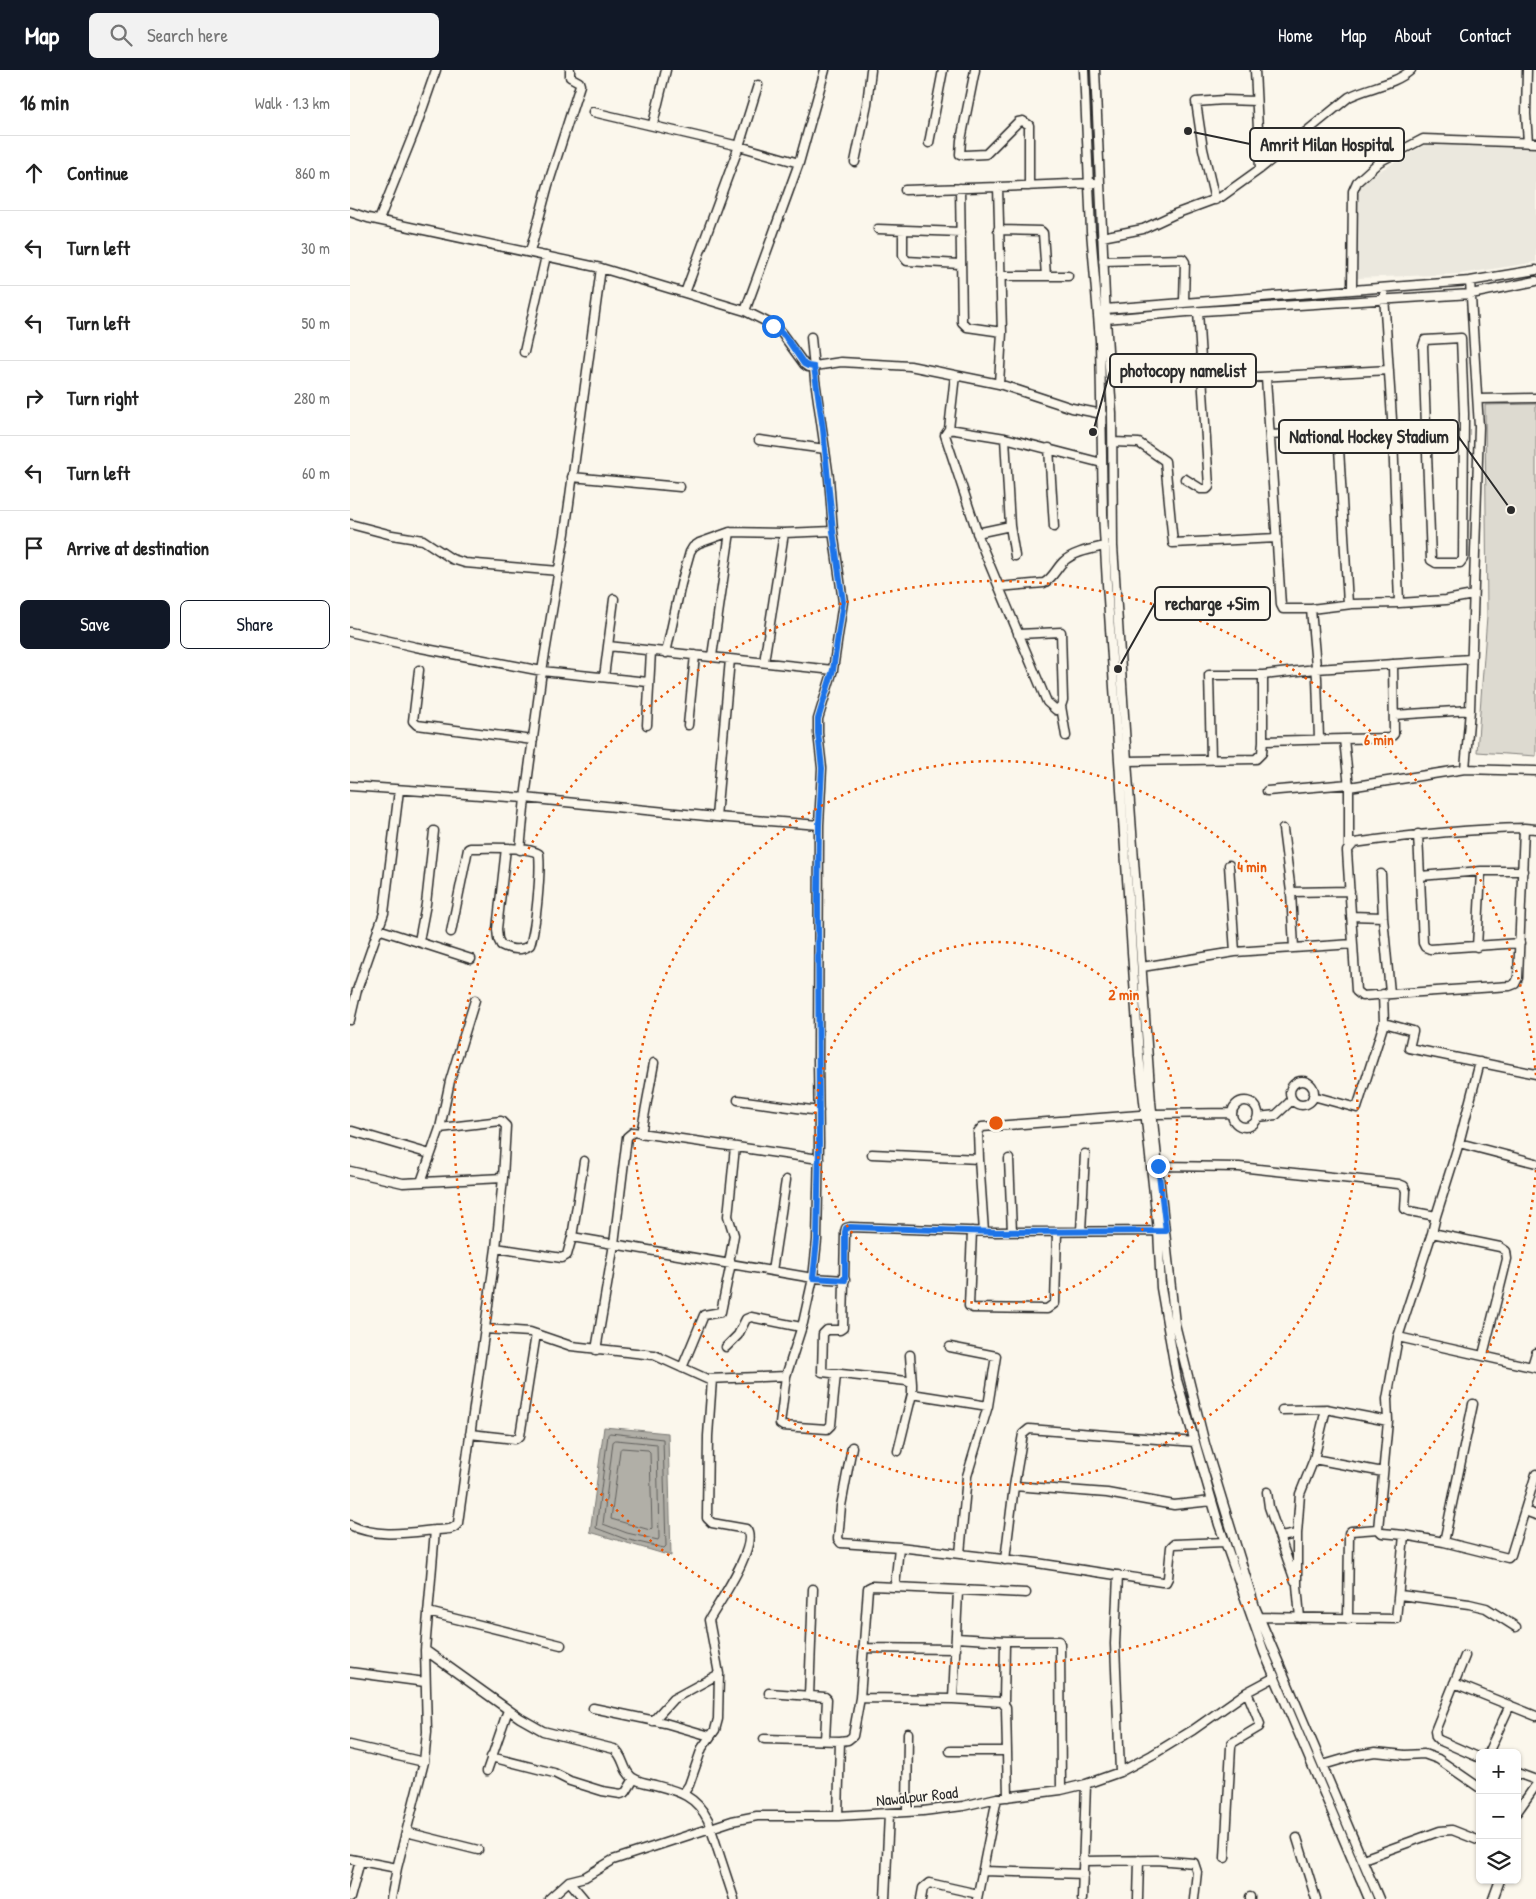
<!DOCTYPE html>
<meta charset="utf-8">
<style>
:root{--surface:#fff;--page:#f2f2f2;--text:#222;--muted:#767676;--line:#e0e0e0;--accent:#111827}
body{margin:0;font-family:"Patrick Hand",sans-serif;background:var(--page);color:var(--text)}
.controls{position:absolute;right:15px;bottom:15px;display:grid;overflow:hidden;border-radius:8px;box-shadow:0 1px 4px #0004}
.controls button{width:45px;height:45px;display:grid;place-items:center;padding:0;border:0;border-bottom:1px solid var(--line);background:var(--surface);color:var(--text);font:25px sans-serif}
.stop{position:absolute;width:15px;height:15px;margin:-11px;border:4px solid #1a73e8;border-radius:50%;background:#fff}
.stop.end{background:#1a73e8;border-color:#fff;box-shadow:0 1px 5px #0008}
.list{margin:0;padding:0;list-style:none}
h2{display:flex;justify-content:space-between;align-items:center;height:65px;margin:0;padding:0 20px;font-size:21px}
h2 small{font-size:16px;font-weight:400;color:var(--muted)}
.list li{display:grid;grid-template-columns:32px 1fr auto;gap:15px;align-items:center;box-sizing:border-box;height:75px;padding:0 20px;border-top:1px solid var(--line)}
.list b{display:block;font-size:19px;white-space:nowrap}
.list em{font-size:16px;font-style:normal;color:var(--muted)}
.actions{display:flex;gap:10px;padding:15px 20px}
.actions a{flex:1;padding:11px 0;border:1px solid var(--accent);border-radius:8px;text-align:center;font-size:18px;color:var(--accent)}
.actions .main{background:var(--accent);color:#fff}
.icon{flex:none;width:28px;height:28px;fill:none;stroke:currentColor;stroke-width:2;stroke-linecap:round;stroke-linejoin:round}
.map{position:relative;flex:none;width:1186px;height:1829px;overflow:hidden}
header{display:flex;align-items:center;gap:30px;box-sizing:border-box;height:70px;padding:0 25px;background:var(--accent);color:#fff}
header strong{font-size:24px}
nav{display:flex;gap:28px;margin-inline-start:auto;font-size:18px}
.search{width:350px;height:45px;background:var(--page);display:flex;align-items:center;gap:12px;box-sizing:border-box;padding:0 18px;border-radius:8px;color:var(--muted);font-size:19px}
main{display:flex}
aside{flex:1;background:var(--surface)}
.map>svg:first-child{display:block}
.built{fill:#ebe8de}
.green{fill:#dddad0;stroke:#84827e}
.water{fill:#b1afa7;stroke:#7b7a75}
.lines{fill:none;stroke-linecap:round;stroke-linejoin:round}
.shore{stroke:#61605d;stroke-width:1}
.minor-casing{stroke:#2b2b2b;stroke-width:11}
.minor{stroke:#fbf7ec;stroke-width:8}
.route{stroke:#1a73e8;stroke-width:6}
.ring{fill:none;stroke:#e8590c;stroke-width:2.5;stroke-dasharray:2.5 5}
.labels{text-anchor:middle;stroke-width:4;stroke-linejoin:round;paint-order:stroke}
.street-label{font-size:16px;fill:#2b2b2b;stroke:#fbf7ec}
.centre{fill:#e8590c;stroke:#fbf7ec;stroke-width:2.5}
.ring-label{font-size:15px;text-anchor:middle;font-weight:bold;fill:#e8590c;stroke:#fbf7ec;stroke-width:4;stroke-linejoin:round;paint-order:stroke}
.leader{fill:none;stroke:#2b2b2b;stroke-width:2}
.callout-dot{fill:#2b2b2b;stroke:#fbf7ec;stroke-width:2}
.callout{fill:#fbf7ec;stroke:#2b2b2b;stroke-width:2}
.callout-label{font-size:18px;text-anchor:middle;font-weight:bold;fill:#2b2b2b}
</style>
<header>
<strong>Map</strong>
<div class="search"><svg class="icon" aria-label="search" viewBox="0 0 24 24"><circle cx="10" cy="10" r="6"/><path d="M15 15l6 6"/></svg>Search here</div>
<nav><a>Home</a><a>Map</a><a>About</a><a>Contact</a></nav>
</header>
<main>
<aside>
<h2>16 min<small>Walk · 1.3 km</small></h2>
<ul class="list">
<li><svg class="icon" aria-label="ahead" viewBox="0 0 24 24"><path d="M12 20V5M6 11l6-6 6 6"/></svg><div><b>Continue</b></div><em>860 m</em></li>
<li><svg class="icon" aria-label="left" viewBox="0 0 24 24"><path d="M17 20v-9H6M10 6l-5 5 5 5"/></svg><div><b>Turn left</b></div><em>30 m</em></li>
<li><svg class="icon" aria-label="left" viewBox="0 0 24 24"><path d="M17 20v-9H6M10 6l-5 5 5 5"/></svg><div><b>Turn left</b></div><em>50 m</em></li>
<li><svg class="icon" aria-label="right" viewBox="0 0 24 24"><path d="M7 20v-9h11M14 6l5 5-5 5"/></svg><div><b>Turn right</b></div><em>280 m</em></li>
<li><svg class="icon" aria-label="left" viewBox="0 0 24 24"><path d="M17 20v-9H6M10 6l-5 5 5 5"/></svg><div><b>Turn left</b></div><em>60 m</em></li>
<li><svg class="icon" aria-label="arrive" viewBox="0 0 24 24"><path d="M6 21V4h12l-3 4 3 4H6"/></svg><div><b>Arrive at destination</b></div></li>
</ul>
<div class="actions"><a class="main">Save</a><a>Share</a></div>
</aside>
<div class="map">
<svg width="1186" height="1829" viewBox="0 0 1186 1829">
<rect width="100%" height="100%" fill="#fbf7ec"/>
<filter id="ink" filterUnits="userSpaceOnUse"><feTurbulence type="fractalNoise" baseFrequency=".02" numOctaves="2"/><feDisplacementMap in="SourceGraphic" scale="10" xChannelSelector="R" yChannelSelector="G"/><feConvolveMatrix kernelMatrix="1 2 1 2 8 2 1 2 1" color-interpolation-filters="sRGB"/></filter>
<g filter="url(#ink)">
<path class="built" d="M1076,74l110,2v116l-76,12 -104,4 1,-94z"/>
<path class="green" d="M1186,334v352l-59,-4 10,-136 -2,-211z"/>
<path class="water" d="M254,1357l64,6 3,123 -81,-24z"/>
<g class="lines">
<path class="shore" d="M260,1363l53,6 3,107 -2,2 -39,-9 -29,-11 12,-93z
M266,1370l41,4 2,94 -1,2 -31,-7 -24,-9 10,-82z
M272,1378l26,2 2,2 2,76 -2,2 -39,-11 9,-69z"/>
<defs>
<path id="minor" d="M625,0l-14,70 -1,14 5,1 21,-1 32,-32 5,-1 6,4v61
M734,0l7,161 9,109 3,174 4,70 32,471 19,176 3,57 16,92 42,145 45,127 105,247
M745,0l11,249 6,94 1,133 14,215 24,341 24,222 30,120 50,163 124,292
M905,0l5,99
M1177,0l-1,44 2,28
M243,42l146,34 60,17
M303,54l13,-54
M579,73l14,-73
M505,92l12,-58 4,-34
M610,118l2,134 5,5 35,5
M555,120l93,-3
M865,130l-12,-51 -7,-47 28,-2 32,1
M0,142l18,6 233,50 144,43 28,14 7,6 24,33 4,3 33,-5 69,4 89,18 73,24 30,6
M29,150l36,-90 21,-60
M528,159l83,3
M553,160v26l4,5 53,3
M648,160l43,1 2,2 3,43
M752,167l41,-8 32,-15 46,-17 39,-28 89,-72c19,-10 45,-12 62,-27
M180,182l18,-67 32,-100 -1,-3 -9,-5v-7
M753,191l80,-2 2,3 -1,40
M650,206h68
M1002,220l1,-99 4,-9 22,-20 44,-23 113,4
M335,223l54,-147 19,-61
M1034,225l9,140 6,168 47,-3 27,-5
M755,239l365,-28 66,-11
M395,241l54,-148 26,-93
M756,249l81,-7 284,-18 65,-13
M461,267l4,43 14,98 4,53 10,71 -10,68 -15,49v14l4,35 -3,57
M1111,268l3,76 -1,145 -3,4h-24l-5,-3 -8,-214 2,-6z
M174,282l22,-96
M916,308l15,227 2,4h28
M853,310l186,-10
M649,314l3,-52 -4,-145 96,-4
M1128,329l58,-1
M599,359l6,-54
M988,361l10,173
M920,365l122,-7
M655,368l5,88 5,30
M409,370l66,9
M763,372l26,1 26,18 8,82 104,-5
M699,378l5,79
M222,407l108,10
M835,409l16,10h6l2,-2 -11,-176
M0,454l42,11 31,5 29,19 13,4 94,8
M627,463l33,-7
M649,517l45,-4c9,-5 12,-14 19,-21 10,-10 29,-13 42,-16
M0,562l66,15 126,24 106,11
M668,564l43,-2 2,68 -2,6 -5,4 -9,-8 -66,-158 -36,-109 4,-6 56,9 97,25
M258,576l225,24
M316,583l15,-69 9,-32 3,-5 6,-4 31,-11 54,1 49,-2
M362,586l18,-124
M414,592l20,-129
M69,600l-6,51 4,4 116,15
M254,607l10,-78
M711,636l5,30
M1044,645l76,-5
M297,655l4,-74
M338,655l7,-70
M969,669l-2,-61 -6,-69 41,-5 47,-1
M994,669l46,-1 4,-4 -1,-70
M913,671v-66
M861,689l-2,-84h54l53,-6 155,-10
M777,691l129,-2 6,-6 1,-12 81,-2 5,48 116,-18 71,2
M1115,699l5,-59 9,-283 -9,-146
M0,716l175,12 17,-127 23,-138 36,-265
M999,717v59
M917,721l82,-7
M366,747l14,-158
M1174,758l-6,150 -3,6 -5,2 -148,10 -6,-5 -9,-140 7,-8c57,-8 113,-14 170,-15z
M1174,758l12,1
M933,759l8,63 3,56
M1068,764l5,109 2,4 5,2 90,-6
M170,780l5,-52 191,19 103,8 -1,234 1,84 -2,97 -4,38 32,2
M879,795l6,87
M1031,804l2,43 7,76
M1070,806l61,-5h42
M941,822l59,-1
M1001,846l32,1
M28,859l93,30
M101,862l17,-83 2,-1c15,0 58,-2 69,6 2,19 -3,73 -9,91 -8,6 -19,5 -29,0l-3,-6 -1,-10 9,-81
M69,871l7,-37 8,-73
M1127,877l4,-76
M792,897l93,-15 118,-8
M0,950l7,-30 27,-77 15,-123
M1034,953l29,8 -4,17 127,26
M940 1023a12 12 0 1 1 24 0a12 12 0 1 1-24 0Z
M963,1026l44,12 27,-85 -1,-29
M388,1030l81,11
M882 1044a13 13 0 1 1 26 0a13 13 0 1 1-26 0Z
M908,1047l18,-2 16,-15
M2,1061l78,23
M291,1064l13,-71
M1109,1073l21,-81
M522,1084l107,5 5,73
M629,1089l-1,-27 4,-5 171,-13 79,-1
M659,1089l3,73
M809,1096l80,1 160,17 5,2 2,5 -1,18 4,2 27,5
M0,1101l53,12 100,-5 3,-52 -5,-5 -61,7
M71,1112l19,-54 10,-47 25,-81
M622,1161l-3,75 4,2 74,1 8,-6 2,-71
M731,1161l4,-77
M1082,1163l4,-17 23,-73 77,20
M222,1167l12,-76
M146,1178l66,10 5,-3 5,-18 241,41 -10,45 -17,53 -6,48 3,2 44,3 4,-4 5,-51
M379,1193l5,-28 -6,-19 7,-69
M422,1201l14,-91
M135,1259l45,3 41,14 83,9 53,24 79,-3
M1048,1267l34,-104 68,14 6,4 1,8 -24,96
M376,1277l12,-12 8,-16 5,-2 50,10
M600,1277l46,9 -8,50
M246,1280l18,-106 13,-107 6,-5 186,27
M560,1285l2,29
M1182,1296l4,-13
M332,1298l22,-53 17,-3 10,-49
M1186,1298l-138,-31 -11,62 1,22 -10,108 4,4 22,2 40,7 64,16 3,-3 25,-81
M932,1340l44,-1 62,12
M120,1364l45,5 5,-3 16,-102
M502,1377l-11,59 -3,33 3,4 58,4
M548,1381l14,-57
M964,1389l69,13
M664,1416l93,7 67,12 38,-4
M917,1422l2,15 26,74
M1175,1441l11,4
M0,1455c26,13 57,8 85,5l-10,120 95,68 23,13 71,18c11,8 8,22 19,29 5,3 12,5 18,6 26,7 44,10 57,36l26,79
M85,1460c9,-1 19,1 23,-7l38,-275 7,-70
M947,1464l3,-40 14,-35 12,-50
M930,1467l17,-3v51l3,33
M1094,1472l29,-138
M610,1484l77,9 125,19h4l2,-4 3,-31 3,-3 51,-2
M655,1490l9,-74 9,-52 6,-5 166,13
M768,1505l-3,69 5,128
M545,1517l4,-40 61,7 7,-78 21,-70 -76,-12v-10l-5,-3 -85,-9 1,-38 4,-4h13l3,-2 2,-96 1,-4 4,-1 146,5 167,-1
M1050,1525l69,9 17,4 30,19
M78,1542l133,33
M909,1547l137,2 8,-84
M998,1549l1,-86 2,-2 27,-2
M606,1568l50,3
M513,1578l93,1
M1115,1586l-30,75 1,6 3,3 41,18
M0,1602l75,10
M1104,1613l82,33
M419,1623l56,4 2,2 -2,41
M459,1626l4,-107
M510,1628l93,1 5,-108
M603,1629l49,3 4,5 2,90
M654,1633l1,-60 1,-2h53l1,3 1,146
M243,1638l72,15 45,13
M303,1651l20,-22 46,-25
M414,1669l76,2
M0,1675l74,17
M600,1681h57
M1138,1683l22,-48
M141,1687l63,16 16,8 32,10 19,3 5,-2 8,-13
M973,1695l34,-10 18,-3 30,3 19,-1 14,5 42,29
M137,1701l21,-61
M1167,1703l19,7
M333,1724l6,-9 13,-37 13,-18 3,-11 1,-45 -10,-54c9,-16 51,-76 37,-91l-34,-6 -5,-5 1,-82 4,-57
M557,1742l1,-79
M1167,1742l19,-27
M488,1746l2,-75 8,-1 5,-4 7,-38 8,-110 4,-2 23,1 131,6
M56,1762l72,18
M947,1768l19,61
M875,1788l6,-111 1,-4 27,-16 1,-3 -13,-32
M0,1789l47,9
M1013,1789l77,-28 12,-1 28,11
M734,1791l72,-1 38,3 3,9 -3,27
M634,1801l100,3
M219,1811l15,18
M900,1827v2
M0,1828l10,-37
M41,1829l6,-31 27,-106 3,-30 -2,-82
M199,1829l20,-18 16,-4 28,-17 119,-39 25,-5h81l85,-5 40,-5 34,-8 64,-8 25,-6 34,-12 32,-17 41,-25 54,-38 28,-15
M535,1829l4,-85
M571,1829l2,-11 6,-5 49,11
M627,1829l20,-101
M732,1829l4,-115
M788,1829l1,-39
M1143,1829l7,-19"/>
</defs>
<use href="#minor" class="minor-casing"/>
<use href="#minor" class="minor"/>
</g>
</g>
<g class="lines" filter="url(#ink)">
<path class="route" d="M423,256l12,10 19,28 4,2 6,1 9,62 10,102 10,71 -10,68 -15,49v14l4,35 -3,57 -1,74 1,244 -2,97 -4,38 32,2v-48l1,-4 4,-1 146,5 170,-1 -8,-65"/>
</g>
<g class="ring">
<circle cx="646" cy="1053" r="181"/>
<circle cx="646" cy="1053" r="362"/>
<path d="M1186 1100A542 542 0 1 1 1186 1006"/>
</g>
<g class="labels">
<g class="street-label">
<text transform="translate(567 1726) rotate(-6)" y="6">Nawalpur Road</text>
</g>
</g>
<circle cx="646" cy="1053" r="8" class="centre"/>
<g class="ring-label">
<text x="1029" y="675">6 min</text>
<text x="902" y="802">4 min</text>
<text x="774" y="930">2 min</text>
</g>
<path class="leader" d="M838 61L900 74M743 362L760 301M1161 440L1108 366M768 599L805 533"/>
<g class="callout-dot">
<circle cx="838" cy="61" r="5"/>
<circle cx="743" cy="362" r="5"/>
<circle cx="1161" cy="440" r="5"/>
<circle cx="768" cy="599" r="5"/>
</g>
<g class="callout">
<rect x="900" y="58" width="154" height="33" rx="5"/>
<rect x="760" y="284" width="146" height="33" rx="5"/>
<rect x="929" y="350" width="179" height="33" rx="5"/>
<rect x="805" y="517" width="115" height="33" rx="5"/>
</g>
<g class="callout-label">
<text x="977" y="81">Amrit Milan Hospital</text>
<text x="833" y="307">photocopy namelist</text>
<text x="1019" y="373">National Hockey Stadium</text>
<text x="862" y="540">recharge +Sim</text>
</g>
</svg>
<div class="controls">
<button>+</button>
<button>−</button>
<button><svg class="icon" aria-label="layers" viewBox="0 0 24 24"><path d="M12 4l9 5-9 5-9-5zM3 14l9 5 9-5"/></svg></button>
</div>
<div class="stop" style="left:423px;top:256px"></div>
<div class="stop end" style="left:808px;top:1096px"></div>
</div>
</main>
